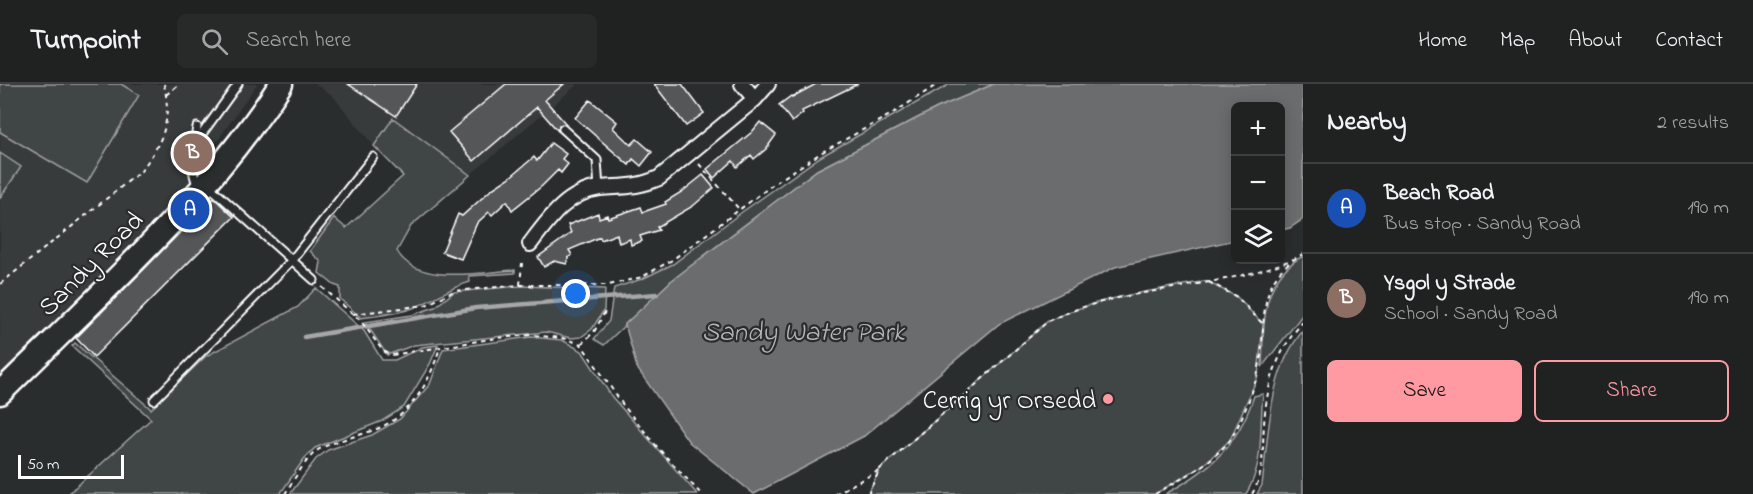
<!DOCTYPE html>
<meta charset="utf-8">
<style>
:root{--surface:#202222;--page:#282a2a;--text:#f1f3f6;--muted:#a2a4a5;--line:#3d3f40;--accent:#ff9aa2}
body{margin:0;font-family:"Indie Flower",sans-serif;background:var(--page);color:var(--text)}
.controls{position:absolute;right:18px;top:18px;display:grid;overflow:hidden;border-radius:9px;box-shadow:0 3px 15px #0003}
.controls button{width:54px;height:54px;display:grid;place-items:center;padding:0;border:0;border-bottom:2px solid var(--line);background:var(--surface);color:var(--text);font:30px sans-serif}
.scale{position:absolute;left:18px;bottom:15px;width:106px;box-sizing:border-box;padding-left:6px;border:3px solid #fff;border-top:0;font-size:16px;line-height:21px;white-space:nowrap;color:#fff;-webkit-text-stroke:4px #2a2d2e;paint-order:stroke}
.you{position:absolute;left:576px;top:210px;width:21px;height:21px;margin:-15px;border:4px solid #fff;border-radius:50%;background:#1a73e8;box-shadow:0 0 0 9px #1a73e833}
.badge{display:grid;place-items:center;width:39px;height:39px;border-radius:50%;background:var(--accent);color:#fff;font-size:20px;font-weight:700}
.pin{position:absolute;translate:-50% -50%;border:3px solid #fff;box-shadow:0 2px 6px #0006}
.list{margin:0;padding:0;list-style:none}
h2{display:flex;justify-content:space-between;align-items:center;height:78px;margin:0;padding:0 24px;font-size:26px}
h2 small{font-size:20px;font-weight:400;color:var(--muted)}
.list li{display:grid;grid-template-columns:39px 1fr auto;gap:18px;align-items:center;box-sizing:border-box;height:90px;padding:0 24px;border-top:2px solid var(--line)}
.list b{display:block;font-size:22px;white-space:nowrap}
.list p{margin:0;font-size:20px;white-space:nowrap;color:var(--muted)}
.list em{font-size:20px;font-style:normal;color:var(--muted)}
.actions{display:flex;gap:12px;padding:18px 24px}
.actions a{flex:1;padding:14px 0;border:2px solid var(--accent);border-radius:9px;text-align:center;font-size:21px;color:var(--accent)}
.actions .main{background:var(--accent);color:#111}
.icon{flex:none;width:33px;height:33px;fill:none;stroke:currentColor;stroke-width:2;stroke-linecap:round;stroke-linejoin:round}
.map{position:relative;flex:none;width:1303px;height:410px;overflow:hidden}
header{display:flex;align-items:center;gap:36px;box-sizing:border-box;height:84px;padding:0 30px;background:var(--surface);border-bottom:2px solid var(--line)}
header strong{font-size:28px}
nav{display:flex;gap:33px;margin-inline-start:auto;font-size:21px}
.search{width:420px;height:54px;background:var(--page);display:flex;align-items:center;gap:15px;box-sizing:border-box;padding:0 21px;border-radius:9px;color:var(--muted);font-size:22px}
main{display:flex}
aside{flex:1;background:var(--surface)}
.map>svg:first-child{display:block}
.built{fill:#373a3b}
.green{fill:#414445;stroke:#a0a2a2;stroke-width:1.5}
.water{fill:#6a6c6d;stroke:#a6a7a7;stroke-width:1.5}
.lines{fill:none;stroke-linecap:round;stroke-linejoin:round}
.stream{stroke:#a6a7a7;stroke-width:4.5}
.building{fill:#555758;stroke:#fff;stroke-width:1.5}
.lane-casing{stroke:#fff;stroke-width:11}
.street-casing{stroke:#fff;stroke-width:18}
.primary-casing{stroke:#fff;stroke-width:27}
.path{stroke:#fff;stroke-width:2;stroke-dasharray:4.5 4.5;stroke-linecap:butt}
.lane{stroke:#2a2d2e;stroke-width:7}
.street{stroke:#2a2d2e;stroke-width:14}
.primary{stroke:#2a2d2e;stroke-width:22}
.poi-dot{fill:#ff9aa2;stroke:#2a2d2e;stroke-width:2}
.labels{text-anchor:middle;stroke-width:4.5;stroke-linejoin:round;paint-order:stroke}
.street-label{font-size:26px;fill:#fff;stroke:#2a2d2e}
.poi-label{font-size:26px;fill:#fff;stroke:#2a2d2e;text-anchor:end}
.water-label{font-size:27px;font-style:italic;fill:#b4b6b6;stroke:#2a2d2e}
</style>
<header>
<strong>Turnpoint</strong>
<div class="search"><svg class="icon" aria-label="search" viewBox="0 0 24 24"><circle cx="10" cy="10" r="6"/><path d="M15 15l6 6"/></svg>Search here</div>
<nav><a>Home</a><a>Map</a><a>About</a><a>Contact</a></nav>
</header>
<main>
<div class="map">
<svg width="1303" height="410" viewBox="0 0 1303 410">
<rect width="100%" height="100%" fill="#2a2d2e"/>
<filter id="ink" filterUnits="userSpaceOnUse"><feTurbulence type="fractalNoise" baseFrequency=".0167" numOctaves="2"/><feDisplacementMap in="SourceGraphic" scale="12" xChannelSelector="R" yChannelSelector="G"/><feConvolveMatrix kernelMatrix="1 2 1 2 8 2 1 2 1" color-interpolation-filters="sRGB"/></filter>
<g filter="url(#ink)">
<path class="built" d="M0,0h257l-76,109 -181,183z
M315,0h263l-108,91 -77,-56 -19,27 -42,-51z"/>
<path class="green" d="M0,0h121l18,11 -52,88 -87,-51z
M950,0h44l-57,24 -120,62 -146,111 -67,64 -10,-6 15,-18 5,-33 28,-9 31,-15 69,-52 78,-55z
M393,34l77,57 -59,51 -14,25c19,35 84,21 118,19v3l-46,3 1,6c-23,6 -35,18 -57,26 -15,6 -35,7 -52,10l-21,-19v-12l-6,-2 -15,-12 2,-11 -11,-11 24,-33 12,10 57,-52 -29,-30z
M0,69l21,14 -21,31z
M1303,172v58l-41,53c2,-42 -2,-88 41,-111z
M1206,197l31,16 26,27 -5,52 -28,64 -28,26 -47,28h-287l12,-25 168,-148c49,-24 105,-30 158,-40z
M521,202l84,3 -1,21 -12,19 -11,8 -10,1 -25,-6 -132,13 -27,10 -22,-33 47,-7 23,-8 19,-15z
M316,204l48,43 18,29h13l27,-13 16,-2 -8,19 -26,43 -22,14 -67,27 -11,11 -24,35h-212l83,-75 -79,-73 3,-3 76,66 55,-53 92,-49z
M1303,247v163h-46l5,-9c7,-50 6,-114 41,-154z
M531,253l31,3 20,11 30,46 85,97h-407l26,-35 12,-9 44,-15 28,-16 30,-35 13,-35z
M1263,310c-4,35 2,69 -17,100h-81c45,-24 73,-49 89,-98z"/>
<path class="water" d="M994,0h309v135l-13,9 -9,2 -1,-124h-44l-1,134 -120,27 -116,57 -135,112 -110,58 -65,-52 -52,-74 -12,-44 46,-43 146,-111 120,-62z"/>
<g class="lines">
<path class="stream" d="M304,253l172,-29 181,-14"/>
</g>
<path class="building" d="M348,0h69l-21,32z
M506,0h58l-19,16 21,24 -7,1 -1,6 -21,-24 -63,54 -25,-29z
M654,0h28l22,29 -18,13z
M816,0h42l-56,27 1,2 -11,9 -13,-17 12,-9 1,1z
M590,16l27,22 -4,6 18,17 6,-6 15,13 -11,14 -8,-7 -4,6 -54,-47z
M760,38l16,13 -10,14 -12,10 -3,-4 -14,12 -4,-6 -19,17 -7,-9 45,-37z
M551,59l15,11 -4,5 6,5 -7,9 -3,-3 -16,16 -30,24 -5,-9 -15,14 -3,-3 -12,11 -16,36 -19,-7 16,-38 4,2 30,-27 17,-11 25,-21 3,4z
M703,91l11,13 -21,18 -36,21 2,3 -19,6 2,5 -11,4 -1,-6 -11,4 -2,-9 -16,6 -1,-3 -31,13 3,5 -4,3 -1,6 -13,-3 -10,6 -6,-10 33,-24 -3,-8 30,-12 1,5 8,-3 1,3 33,-11 2,5 23,-8 -1,-2 18,-11z
M214,114l20,19 -140,140 -18,-19z"/>
<g class="lines">
<defs>
<path id="lane" d="M197,43c-3,18 -8,43 1,59
M563,45l34,31 2,29
M194,61l44,-61
M209,102l105,94
M154,316l138,-140 81,-103"/>
<path id="street" d="M742,0l13,15
M530,160c18,-24 37,-52 70,-56 25,-2 35,0 59,-10l96,-79 13,-15"/>
<path id="primary" d="M0,309c99,-98 205,-192 281,-309"/>
</defs>
<use href="#lane" class="lane-casing"/>
<use href="#street" class="street-casing"/>
<use href="#primary" class="primary-casing"/>
<path class="path" d="M166,11l13,-11
M699,80l40,45
M1209,198l28,15 26,27
M0,200l141,-113c22,-30 31,-49 23,-87
M520,201l2,-22
M322,203l39,34 22,30 9,4 105,-17 34,-3 31,3 19,6 42,61 35,43 43,46
M353,230l73,-9 28,-14 66,-6h89l33,-8 30,-17 103,-77 49,-32 66,-36 48,-31
M581,260l13,-12 13,-24
M285,410c7,-12 22,-37 33,-44 17,-10 38,-13 56,-20 37,-13 56,-48 66,-83
M835,410l43,-23
M868,410l12,-25 168,-148c77,-37 167,-29 245,-62
M1155,410c26,-15 56,-30 75,-54 9,-13 23,-48 27,-64 13,-46 -7,-95 46,-122
M1252,410c13,-21 10,-45 12,-69 2,-38 13,-75 39,-103"/>
<use href="#lane" class="lane"/>
<use href="#street" class="street"/>
<use href="#primary" class="primary"/>
</g>
</g>
<circle class="poi-dot" cx="1108" cy="315" r="6"/>
<g class="labels">
<g class="street-label">
<text transform="translate(90 179) rotate(-45)" y="9">Sandy Road</text>
</g>
<g class="poi-label">
<text x="1096" y="324">Cerrig yr Orsedd</text>
</g>
<g class="water-label">
<text x="803" y="256">Sandy Water Park</text>
</g>
</g>
</svg>
<div class="controls">
<button>+</button>
<button>−</button>
<button><svg class="icon" aria-label="layers" viewBox="0 0 24 24"><path d="M12 4l9 5-9 5-9-5zM3 14l9 5 9-5"/></svg></button>
</div>
<div class="scale">50 m</div>
<div class="you"></div>
<div class="pin badge" style="left:190px;top:126px;background:#1a4fb4">A</div>
<div class="pin badge" style="left:193px;top:69px;background:#8d6e63">B</div>
</div>
<aside>
<h2>Nearby<small>2 results</small></h2>
<ul class="list">
<li><span class="badge" style="background:#1a4fb4">A</span><div><b>Beach Road</b><p>Bus stop · Sandy Road</p></div><em>190 m</em></li>
<li><span class="badge" style="background:#8d6e63">B</span><div><b>Ysgol y Strade</b><p>School · Sandy Road</p></div><em>190 m</em></li>
</ul>
<div class="actions"><a class="main">Save</a><a>Share</a></div>
</aside>
</main>
